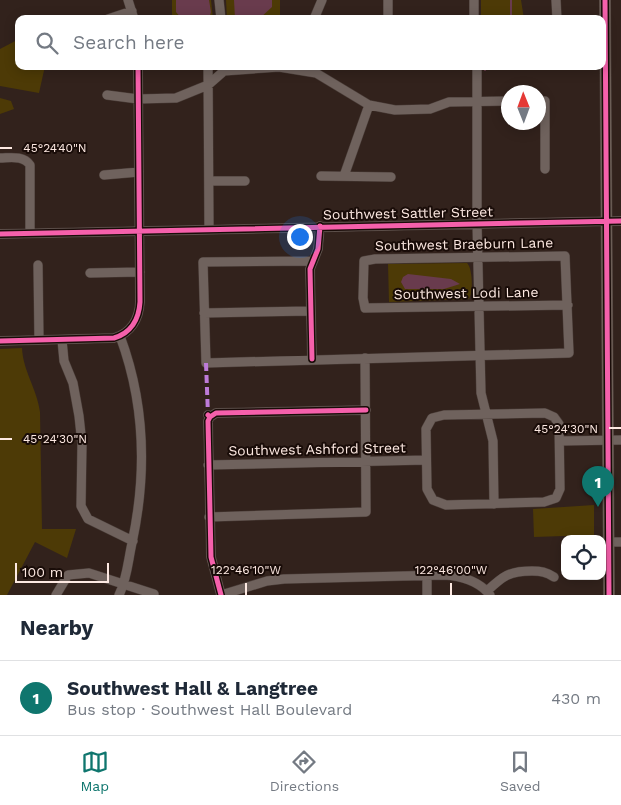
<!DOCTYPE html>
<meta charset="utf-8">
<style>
:root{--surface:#fff;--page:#f2f2f3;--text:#1f2937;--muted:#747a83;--line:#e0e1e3;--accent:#0f766e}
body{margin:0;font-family:"Work Sans",sans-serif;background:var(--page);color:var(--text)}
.controls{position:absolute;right:15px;bottom:15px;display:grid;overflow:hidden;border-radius:10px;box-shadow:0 2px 12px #0003}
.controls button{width:45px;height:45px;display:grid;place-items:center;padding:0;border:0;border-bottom:1px solid var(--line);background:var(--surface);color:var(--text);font:25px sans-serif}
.compass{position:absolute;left:501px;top:85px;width:45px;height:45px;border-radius:50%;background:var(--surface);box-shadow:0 2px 12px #0003;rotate:359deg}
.scale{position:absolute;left:15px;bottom:12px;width:94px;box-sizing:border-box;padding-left:5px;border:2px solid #fde9e2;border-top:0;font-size:14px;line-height:18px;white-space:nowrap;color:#fde9e2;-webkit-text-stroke:4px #190c08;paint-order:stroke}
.you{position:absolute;left:299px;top:236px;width:18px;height:18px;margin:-12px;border:4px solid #fff;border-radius:50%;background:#1a73e8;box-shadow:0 0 0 8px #1a73e833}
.badge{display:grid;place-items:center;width:32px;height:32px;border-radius:50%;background:var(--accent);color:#fff;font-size:16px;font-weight:700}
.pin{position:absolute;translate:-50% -41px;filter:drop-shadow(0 1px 2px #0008)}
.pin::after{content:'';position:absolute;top:26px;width:18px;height:15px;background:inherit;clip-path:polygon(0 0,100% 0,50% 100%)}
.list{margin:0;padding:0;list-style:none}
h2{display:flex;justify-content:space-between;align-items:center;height:65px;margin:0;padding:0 20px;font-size:21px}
h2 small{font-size:16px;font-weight:400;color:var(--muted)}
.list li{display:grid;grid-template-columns:32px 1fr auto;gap:15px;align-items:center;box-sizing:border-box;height:75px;padding:0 20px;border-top:1px solid var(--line)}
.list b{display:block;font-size:19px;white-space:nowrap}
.list p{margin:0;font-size:16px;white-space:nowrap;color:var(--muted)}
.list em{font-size:16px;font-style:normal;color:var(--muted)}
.icon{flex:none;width:28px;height:28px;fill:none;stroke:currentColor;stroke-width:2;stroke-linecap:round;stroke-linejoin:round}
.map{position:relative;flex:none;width:621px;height:595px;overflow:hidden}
.search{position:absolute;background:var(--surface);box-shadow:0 2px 12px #0003;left:15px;right:15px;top:15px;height:55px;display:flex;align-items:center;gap:12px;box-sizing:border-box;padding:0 18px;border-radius:10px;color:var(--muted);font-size:19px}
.sheet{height:140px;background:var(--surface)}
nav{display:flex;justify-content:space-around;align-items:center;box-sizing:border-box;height:70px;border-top:1px solid var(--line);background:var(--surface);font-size:14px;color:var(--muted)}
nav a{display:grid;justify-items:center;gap:2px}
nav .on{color:var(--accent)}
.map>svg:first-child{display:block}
.green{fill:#4d3a06}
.water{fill:#693b4d}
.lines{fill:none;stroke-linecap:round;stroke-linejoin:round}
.stream{stroke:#693b4d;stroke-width:2}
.minor-casing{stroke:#4a3d38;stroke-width:10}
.major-casing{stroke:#4a3d38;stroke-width:12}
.minor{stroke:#6f625d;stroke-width:9}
.major{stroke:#6c5e56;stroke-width:11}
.quiet{stroke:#bd7bd9;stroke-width:4;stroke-dasharray:8 4;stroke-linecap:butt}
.cycleway-casing{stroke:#190c08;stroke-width:8}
.cycleway{stroke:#f560ab;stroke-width:5}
.ticks{fill:none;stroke:#fde9e2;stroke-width:2}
.labels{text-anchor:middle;stroke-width:4;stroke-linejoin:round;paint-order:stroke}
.street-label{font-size:14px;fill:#fde9e2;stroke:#190c08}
.ticks-label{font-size:12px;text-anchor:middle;fill:#fde9e2;stroke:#190c08;stroke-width:4;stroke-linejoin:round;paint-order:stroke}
</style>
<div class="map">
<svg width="621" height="595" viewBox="0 0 621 595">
<rect width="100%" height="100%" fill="#32221c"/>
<path class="green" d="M172,0h39l2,19h-41z
M226,0h54v19h-53z
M481,0h40l3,19h-43z
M19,39v27h26l-6,27 -39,-7v-37z
M0,98l11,3 3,8 -14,5z
M467,263c6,6 6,29 2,36l-80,3 -1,-38z
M22,348c1,23 15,41 18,64l2,117h34l-9,29 -32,-16 -28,53h-7v-246z
M594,505v30l-60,2 -1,-28z"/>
<path class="water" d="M176,0h33l2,12 -2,7h-20l-1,-3 -7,2 -5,-6z
M234,0h38v7l-13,12h-24z
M408,274l43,5 9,5 -16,5h-39l-4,-7 2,-5z"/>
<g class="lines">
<path class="stream" d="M511,0v19
M485,70l2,-4"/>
<defs>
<path id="minor" d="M128,0l6,19
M219,0l2,19
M388,0v19
M474,0v19
M556,0l1,19
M108,19l24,-8
M314,19l8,-19
M208,66l1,162
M477,66v157l4,170 12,48 1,63
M107,95l31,4 38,-1 32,-13 16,-14 55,-4 37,6 53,32 26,5 35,-1 19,-7 59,-1
M538,101h7v68
M0,158c10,0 23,-3 30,7v68
M104,175l35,-3
M321,176l70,1
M344,176l25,-71
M209,181h36
M0,234l621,-13
M312,261l-109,1 3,101 363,-10 -4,-97 -190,3 -11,2 -1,37 2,10 203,-3
M38,265l1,75
M90,273l50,-1
M204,313l106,-2
M62,340l2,21 9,22 6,33 3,28 -1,62 7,13 45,22
M0,341l114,-3c17,-5 25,-19 26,-36l-2,-236
M312,359l-2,-90 8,-20 2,-23
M545,413l9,4 5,7 1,65 -4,9 -12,4 -98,3 -13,-5 -6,-11 -1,-60 6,-11 12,-3z
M208,415l2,2 -2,4 3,136 10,38
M210,417l6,-4 150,-3
M560,441l61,-1
M208,465l218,-5
M209,517l157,-5 -1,-154
M609,542h12
M487,591c16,-15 22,-20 45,-20 9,0 14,1 22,6
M56,595l12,-20 21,-2 65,21
M119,595c8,-16 9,-34 13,-52 15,-70 13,-140 -12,-207
M221,595l46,-14 17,-2 160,-4c17,1 35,6 46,20
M427,595v-19"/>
<path id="major" d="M605,0l4,595"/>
</defs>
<use href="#minor" class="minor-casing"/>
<use href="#major" class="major-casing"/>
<use href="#minor" class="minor"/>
<use href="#major" class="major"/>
<path class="quiet" d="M206,363l2,52"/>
<defs>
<path id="cycleway" d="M605,0l4,595
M0,234l621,-13
M0,341l114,-3c17,-5 25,-19 26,-36l-2,-236
M312,359l-2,-90 8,-20 2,-23
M208,415l2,2 -2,4 3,136 10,38
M210,417l6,-4 150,-3"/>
</defs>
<use href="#cycleway" class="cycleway-casing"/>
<use href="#cycleway" class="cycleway"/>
</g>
<path class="ticks" d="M0,148h12M609,428h12M0,439h12M246,583v12M451,583v12"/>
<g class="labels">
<g class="street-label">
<text transform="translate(408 213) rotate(-1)" y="5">Southwest Sattler Street</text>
<text transform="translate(464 244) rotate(-1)" y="5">Southwest Braeburn Lane</text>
<text transform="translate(466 293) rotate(-1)" y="5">Southwest Lodi Lane</text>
<text transform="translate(317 449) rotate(-1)" y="5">Southwest Ashford Street</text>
</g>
</g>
<g class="ticks-label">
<text x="55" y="152">45°24'40"N</text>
<text x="566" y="433">45°24'30"N</text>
<text x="55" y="443">45°24'30"N</text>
<text x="246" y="574">122°46'10"W</text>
<text x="451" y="574">122°46'00"W</text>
</g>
</svg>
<div class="controls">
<button><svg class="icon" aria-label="locate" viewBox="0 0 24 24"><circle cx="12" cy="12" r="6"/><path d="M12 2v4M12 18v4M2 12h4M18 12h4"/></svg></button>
</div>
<svg class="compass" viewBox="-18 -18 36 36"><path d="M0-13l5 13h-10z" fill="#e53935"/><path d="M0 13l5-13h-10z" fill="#747a83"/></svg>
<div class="scale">100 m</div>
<div class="you"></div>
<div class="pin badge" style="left:598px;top:507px">1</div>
<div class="search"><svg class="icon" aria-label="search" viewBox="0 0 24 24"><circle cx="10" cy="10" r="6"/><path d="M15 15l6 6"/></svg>Search here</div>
</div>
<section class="sheet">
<h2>Nearby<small></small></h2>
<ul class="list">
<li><span class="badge">1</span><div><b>Southwest Hall &amp; Langtree</b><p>Bus stop · Southwest Hall Boulevard</p></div><em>430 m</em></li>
</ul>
</section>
<nav>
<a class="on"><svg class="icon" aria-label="map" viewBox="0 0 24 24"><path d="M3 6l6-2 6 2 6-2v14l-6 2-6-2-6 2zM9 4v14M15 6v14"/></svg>Map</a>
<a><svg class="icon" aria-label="directions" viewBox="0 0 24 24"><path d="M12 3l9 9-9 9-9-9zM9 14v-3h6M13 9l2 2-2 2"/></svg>Directions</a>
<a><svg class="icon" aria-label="saved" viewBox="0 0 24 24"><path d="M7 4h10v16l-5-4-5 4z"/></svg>Saved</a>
</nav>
